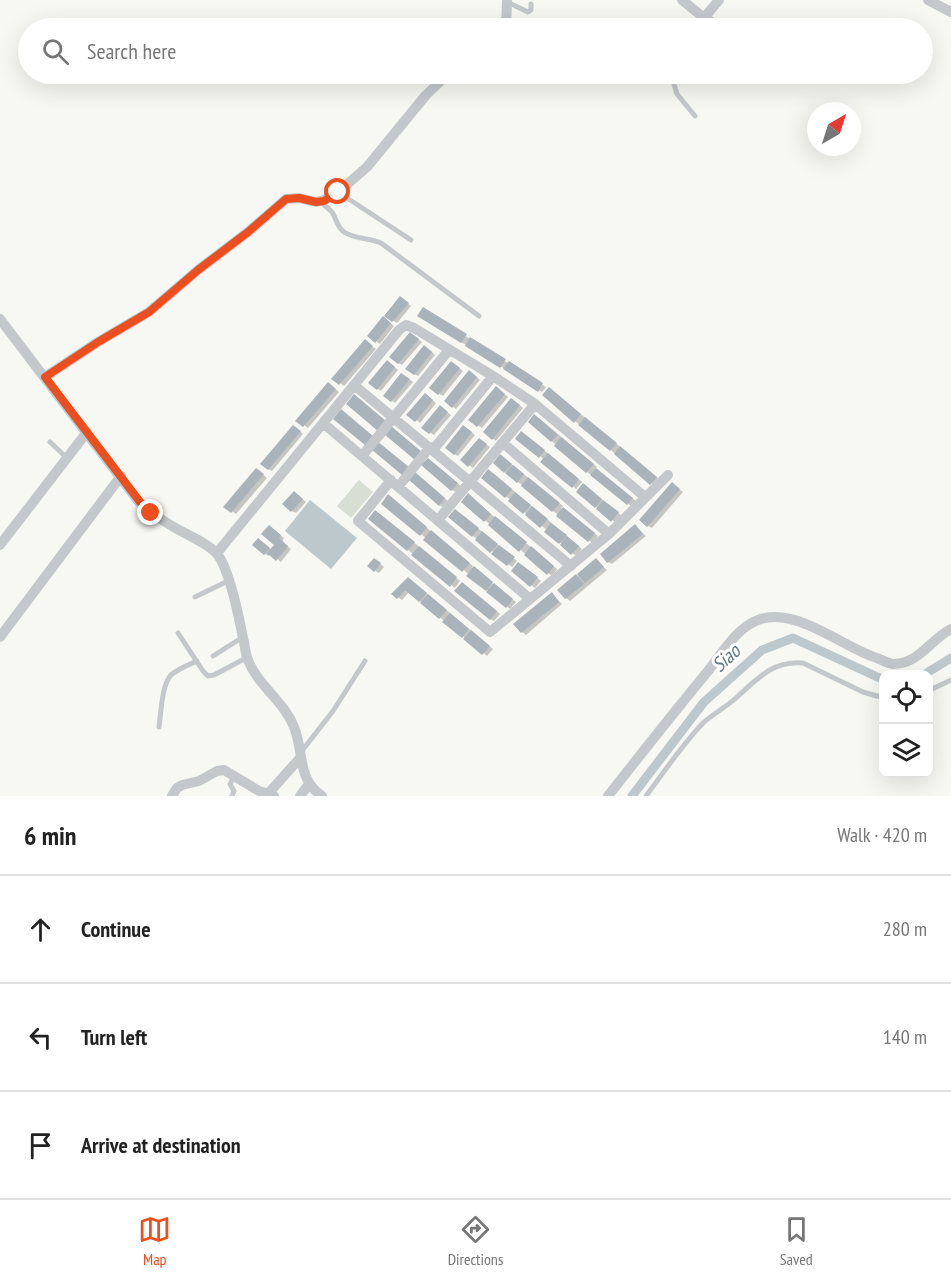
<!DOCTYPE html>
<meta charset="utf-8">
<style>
:root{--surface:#fff;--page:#f2f2f2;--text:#222;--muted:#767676;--line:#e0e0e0;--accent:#eb4f1f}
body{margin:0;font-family:"PT Sans Narrow",sans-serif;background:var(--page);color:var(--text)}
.controls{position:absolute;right:18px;bottom:18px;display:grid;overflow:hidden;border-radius:12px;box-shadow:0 6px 24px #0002}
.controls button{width:54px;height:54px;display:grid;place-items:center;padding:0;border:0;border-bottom:2px solid var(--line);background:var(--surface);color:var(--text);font:30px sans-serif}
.compass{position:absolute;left:807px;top:102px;width:54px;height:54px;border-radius:50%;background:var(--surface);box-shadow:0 6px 24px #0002;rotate:39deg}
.stop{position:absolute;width:18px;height:18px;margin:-14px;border:4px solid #eb4f1f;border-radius:50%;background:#fff}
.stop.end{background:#eb4f1f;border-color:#fff;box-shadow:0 2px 6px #0008}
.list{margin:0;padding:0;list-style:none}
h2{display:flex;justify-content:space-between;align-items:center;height:78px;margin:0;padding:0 24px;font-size:26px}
h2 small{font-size:20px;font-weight:400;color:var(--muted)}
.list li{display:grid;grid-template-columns:39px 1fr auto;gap:18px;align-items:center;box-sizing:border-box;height:108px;padding:0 24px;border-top:2px solid var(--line)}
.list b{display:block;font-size:22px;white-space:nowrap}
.list em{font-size:20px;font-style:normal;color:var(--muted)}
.icon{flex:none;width:33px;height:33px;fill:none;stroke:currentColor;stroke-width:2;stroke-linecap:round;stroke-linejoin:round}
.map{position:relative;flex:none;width:951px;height:796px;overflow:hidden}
.search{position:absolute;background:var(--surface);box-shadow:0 6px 24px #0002;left:18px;right:18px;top:18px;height:66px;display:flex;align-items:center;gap:15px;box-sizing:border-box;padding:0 21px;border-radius:33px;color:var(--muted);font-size:22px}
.sheet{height:402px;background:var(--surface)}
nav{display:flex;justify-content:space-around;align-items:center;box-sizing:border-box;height:84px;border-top:2px solid var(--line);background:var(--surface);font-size:16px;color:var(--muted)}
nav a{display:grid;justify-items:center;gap:3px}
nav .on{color:var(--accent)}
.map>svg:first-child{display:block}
.green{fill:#d8ded4}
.water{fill:#bcc8cc}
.shadow{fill:#0003}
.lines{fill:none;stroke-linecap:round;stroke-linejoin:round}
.canal{stroke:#bcc8cc;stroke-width:9}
.building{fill:#aab3b9}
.lane{stroke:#c4c8cb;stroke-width:5}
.street{stroke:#c4c8cb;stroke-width:10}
.route{stroke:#eb4f1f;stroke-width:8}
.labels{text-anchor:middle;stroke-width:6;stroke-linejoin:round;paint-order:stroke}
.water-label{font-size:20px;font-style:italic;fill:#607982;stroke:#fff}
</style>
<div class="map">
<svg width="951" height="796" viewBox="0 0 951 796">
<rect width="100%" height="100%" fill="#f7f7f3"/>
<path class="green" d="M359,480l14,12 -22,26 -14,-12z"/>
<path class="water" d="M310,500l47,38 -26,31 -46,-38z"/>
<path class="shadow" d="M401,298l10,8 -14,17 -11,-6 -1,1 9,8 -14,18 -11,-8z
M423,309l123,78 -4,5 -123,-76z
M414,336l8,6 -20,23 -4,-2z
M369,344l7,5 -32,37 -10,-8z
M429,349l6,6 -17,21 -4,-2z
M391,364l7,6 -17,21 -3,-2z
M455,365l8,6 -20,25 -4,-2z
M473,374l7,6 -24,29 -3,-2z
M406,377l7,5 -18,21 -3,-2z
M329,384l10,8 -31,36 -11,-8z
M500,390l8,7 -26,31 -12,-8z
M553,391l107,89 -5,6 -80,-65z
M429,397l7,6 -16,20 -11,-9z
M516,402l7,6 -27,33 -4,-3z
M444,410l7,5 -17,20 -11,-7z
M539,418l58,49 -2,2 41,32 -5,5 -44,-34 -57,-50z
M297,429l6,5 -31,37 -4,-2z
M468,429l7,6 -17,21 -4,-2z
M526,435l56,47 -6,7 -36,-33z
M483,442l7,5 -17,21 -11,-8z
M504,458l59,48 -2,2 37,28 -6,7 -97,-80z
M432,462l29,24 -5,6 -4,-2z
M260,472l7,6 -31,36 -11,-8z
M493,473l89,76 -6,7 -30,-25 1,-1 -37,-29 1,-1 -6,-4z
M420,477l28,24 -5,6 -4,-2z
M673,484l10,8 -31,36 -4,-2z
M587,487l35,29 -6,7 -20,-16z
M298,495l8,7 -10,11 -4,-2z
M472,498l85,71 -5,7 -89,-74z
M392,499l81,67 -1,1 44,35 -6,7 -89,-75z
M460,513l57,48 -5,6 -39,-31z
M380,514l80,67 -5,7 -85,-69z
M635,526l11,10 -34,28 -4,-2 -6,-8z
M273,529l11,9 -2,4 9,7 -10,13 -10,-8 -2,2 -4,-2 -11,-9 8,-3 10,8 4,-5z
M596,560l11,10 -37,31 -4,-3 -7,-7z
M378,562l6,5 -5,6 -4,-2z
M523,566l18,15 -6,7 -4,-3z
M412,581l81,68 -6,7 -78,-64 -7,8 -9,-6z
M466,586l34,28 -6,7 -4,-2z
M552,594l10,10 -36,31 -4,-3z"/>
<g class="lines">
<path class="canal" d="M925,674l26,-16
M632,796l72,-94 58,-52 31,-12 91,42"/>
</g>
<path class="building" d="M400,296l9,7 -17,19 -8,-6z
M423,307l44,27 -6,9 -44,-27z
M383,316l8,7 -16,20 -8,-7z
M410,332l9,7 -21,25 -9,-7z
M470,337l36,22 -6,9 -35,-22z
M365,339l8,7 -34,39 -8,-6z
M424,345l8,7 -18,23 -9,-6z
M387,360l8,7 -18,23 -9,-7z
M451,361l9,7 -22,27 -9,-7z
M509,361l34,22 -5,9 -35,-23z
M469,370l8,7 -25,31 -8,-7z
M401,373l9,6 -19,23 -8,-6z
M328,382l8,7 -33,38 -8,-6z
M496,386l9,8 -28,33 -9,-7z
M549,387l32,27 -7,9 -32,-28z
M425,393l8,7 -18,22 -9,-7z
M354,394l32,27 -8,10 -32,-27z
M511,398l9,7 -28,35 -9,-8z
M440,405l8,7 -19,22 -8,-6z
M341,409l32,27 -8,9 -32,-26z
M534,414l24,21 -7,7 -23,-20z
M585,417l32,26 -7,8 -32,-26z
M293,425l8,6 -33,39 -8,-6z
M463,425l9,7 -18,23 -9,-7z
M391,426l31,26 -7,8 -31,-26z
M521,431l24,19 -6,8 -24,-19z
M561,437l33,27 -8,9 -32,-27z
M479,438l8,6 -19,23 -8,-7z
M377,441l32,26 -7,8 -31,-26z
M620,446l37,31 -7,8 -36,-31z
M548,453l31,26 -7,9 -32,-26z
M500,454l12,10 -8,9 -11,-10z
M428,458l30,25 -7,8 -30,-26z
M513,465l11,9 -7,9 -12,-10z
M256,468l8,6 -33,39 -8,-6z
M596,468l37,30 -6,7 -37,-30z
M488,469l24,20 -7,9 -24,-20z
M415,472l30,26 -6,8 -30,-26z
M528,477l32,26 -8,9 -31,-26z
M672,482l8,7 -33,38 -8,-7z
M583,483l19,16 -7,9 -19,-16z
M294,491l9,8 -12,13 -9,-8z
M515,492l16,13 -8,9 -15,-13z
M468,493l23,21 -7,8 -23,-20z
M388,494l39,33 -7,9 -39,-32z
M603,500l16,12 -8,10 -15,-13z
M532,506l16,13 -8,9 -15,-13z
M563,507l32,26 -7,9 -32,-26z
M455,509l24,19 -7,9 -24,-20z
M375,510l40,32 -8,9 -39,-32z
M495,516l32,26 -8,10 -31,-27z
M551,523l16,12 -8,9 -15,-12z
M635,524l8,10 -36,29 -7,-9z
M269,525l12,10 -2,3 9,8 -12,15 -9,-8 7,-8 -13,-11z
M431,530l39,33 -8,9 -39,-32z
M482,531l16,13 -8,9 -15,-13z
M567,536l12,10 -8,9 -11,-10z
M258,538l12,10 -6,7 -12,-10z
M499,545l16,12 -8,9 -16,-12z
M419,546l38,31 -7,10 -39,-32z
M531,546l23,20 -7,9 -23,-20z
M374,558l7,5 -7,9 -7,-6z
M596,558l8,9 -19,16 -8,-9z
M518,562l20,15 -8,10 -19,-16z
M474,566l19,16 -7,9 -20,-15z
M576,574l8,10 -19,15 -8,-9z
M408,577l19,16 -8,9 -14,-12 -8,9 -6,-5z
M462,582l35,29 -7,9 -36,-29z
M494,583l19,16 -7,9 -20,-16z
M552,592l7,10 -38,31 -8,-9z
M428,594l19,16 -8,9 -19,-16z
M450,613l19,16 -7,9 -20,-16z
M471,630l19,16 -8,9 -19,-16z"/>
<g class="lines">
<path class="lane" d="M507,2l21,10 3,-2v-6
M707,15l14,13
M667,74l6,7 4,13 18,22
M338,192l73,48
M321,202c3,3 8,7 11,10 4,6 5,15 12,20 10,7 25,6 37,11l98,73
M50,442l17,16
M195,597l33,-16
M178,633l25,38 5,5 6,-1 32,-17
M213,656l30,-19
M928,691l23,-11
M159,727c2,-14 3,-43 12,-52 7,-6 17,-10 26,-14
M301,752l32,-41 32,-50
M232,796l2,-5 -4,-7 4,-8
M646,796c18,-24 36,-51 57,-73 10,-9 23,-16 33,-25 21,-19 37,-38 67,-35l60,29 21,6"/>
<path class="street" d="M682,0l22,18
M928,0l23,12
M506,28l1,-28
M692,28l12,-10 15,-18
M0,319l139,183c11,10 21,17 33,24 13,8 38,18 46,29 12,17 21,62 25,83 2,7 2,15 5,22 10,26 36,41 46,67 10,24 3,53 28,69
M45,377l53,-35 51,-30 49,-42 50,-38 38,-33 13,-1 17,4 8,-2 12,-6 31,-27 59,-72 22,-21
M354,385l217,181
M323,423l206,175
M503,443l106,91
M433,450l60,-74
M362,456l87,-106
M391,480l-33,41 132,111 119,-98 59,-59
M398,487l32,-40
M438,520l97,-116
M0,545l87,-113
M217,553l182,-223 7,-5 8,3 79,48 42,28 110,93
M0,637l121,-161
M172,796l5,-8 5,-3 17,-4 18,-10 7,-1 35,21 15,5
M266,796l34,-38
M300,796l9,-12
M608,796c33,-42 66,-84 100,-125 12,-15 25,-37 42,-47 38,-25 91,23 127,34 5,2 12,6 17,6 26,-1 37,-25 57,-35"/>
</g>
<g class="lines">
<path class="route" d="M151,513l-11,-11 -95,-125 53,-35 51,-30 49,-42 50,-38 38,-33 13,-1 17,4 8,-1 14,-9"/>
</g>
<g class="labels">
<g class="water-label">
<text transform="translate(726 658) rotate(-42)" y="7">Siao</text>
</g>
</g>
</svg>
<div class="controls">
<button><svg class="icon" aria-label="locate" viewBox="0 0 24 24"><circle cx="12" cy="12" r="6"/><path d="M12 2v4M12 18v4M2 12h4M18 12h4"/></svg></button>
<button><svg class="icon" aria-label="layers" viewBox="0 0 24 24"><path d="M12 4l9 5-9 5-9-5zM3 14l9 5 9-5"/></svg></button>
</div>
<svg class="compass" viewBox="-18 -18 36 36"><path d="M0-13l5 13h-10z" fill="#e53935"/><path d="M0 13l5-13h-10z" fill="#767676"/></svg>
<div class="stop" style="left:338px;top:192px"></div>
<div class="stop end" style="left:151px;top:513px"></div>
<div class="search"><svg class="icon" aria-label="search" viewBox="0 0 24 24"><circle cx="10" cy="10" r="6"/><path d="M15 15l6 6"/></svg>Search here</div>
</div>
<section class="sheet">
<h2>6 min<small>Walk · 420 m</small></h2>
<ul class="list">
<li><svg class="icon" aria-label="ahead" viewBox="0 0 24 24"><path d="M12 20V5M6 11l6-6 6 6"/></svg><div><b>Continue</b></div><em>280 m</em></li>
<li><svg class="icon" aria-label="left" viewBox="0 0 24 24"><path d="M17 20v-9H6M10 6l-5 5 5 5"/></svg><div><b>Turn left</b></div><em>140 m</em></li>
<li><svg class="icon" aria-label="arrive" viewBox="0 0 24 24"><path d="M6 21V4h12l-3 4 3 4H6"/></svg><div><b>Arrive at destination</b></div></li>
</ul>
</section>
<nav>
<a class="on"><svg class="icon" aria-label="map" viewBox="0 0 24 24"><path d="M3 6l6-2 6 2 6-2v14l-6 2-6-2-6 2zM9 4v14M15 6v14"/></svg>Map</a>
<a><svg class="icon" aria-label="directions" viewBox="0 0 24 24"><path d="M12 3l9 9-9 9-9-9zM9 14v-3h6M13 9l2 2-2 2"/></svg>Directions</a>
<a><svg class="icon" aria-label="saved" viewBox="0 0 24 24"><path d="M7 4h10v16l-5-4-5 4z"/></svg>Saved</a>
</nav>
